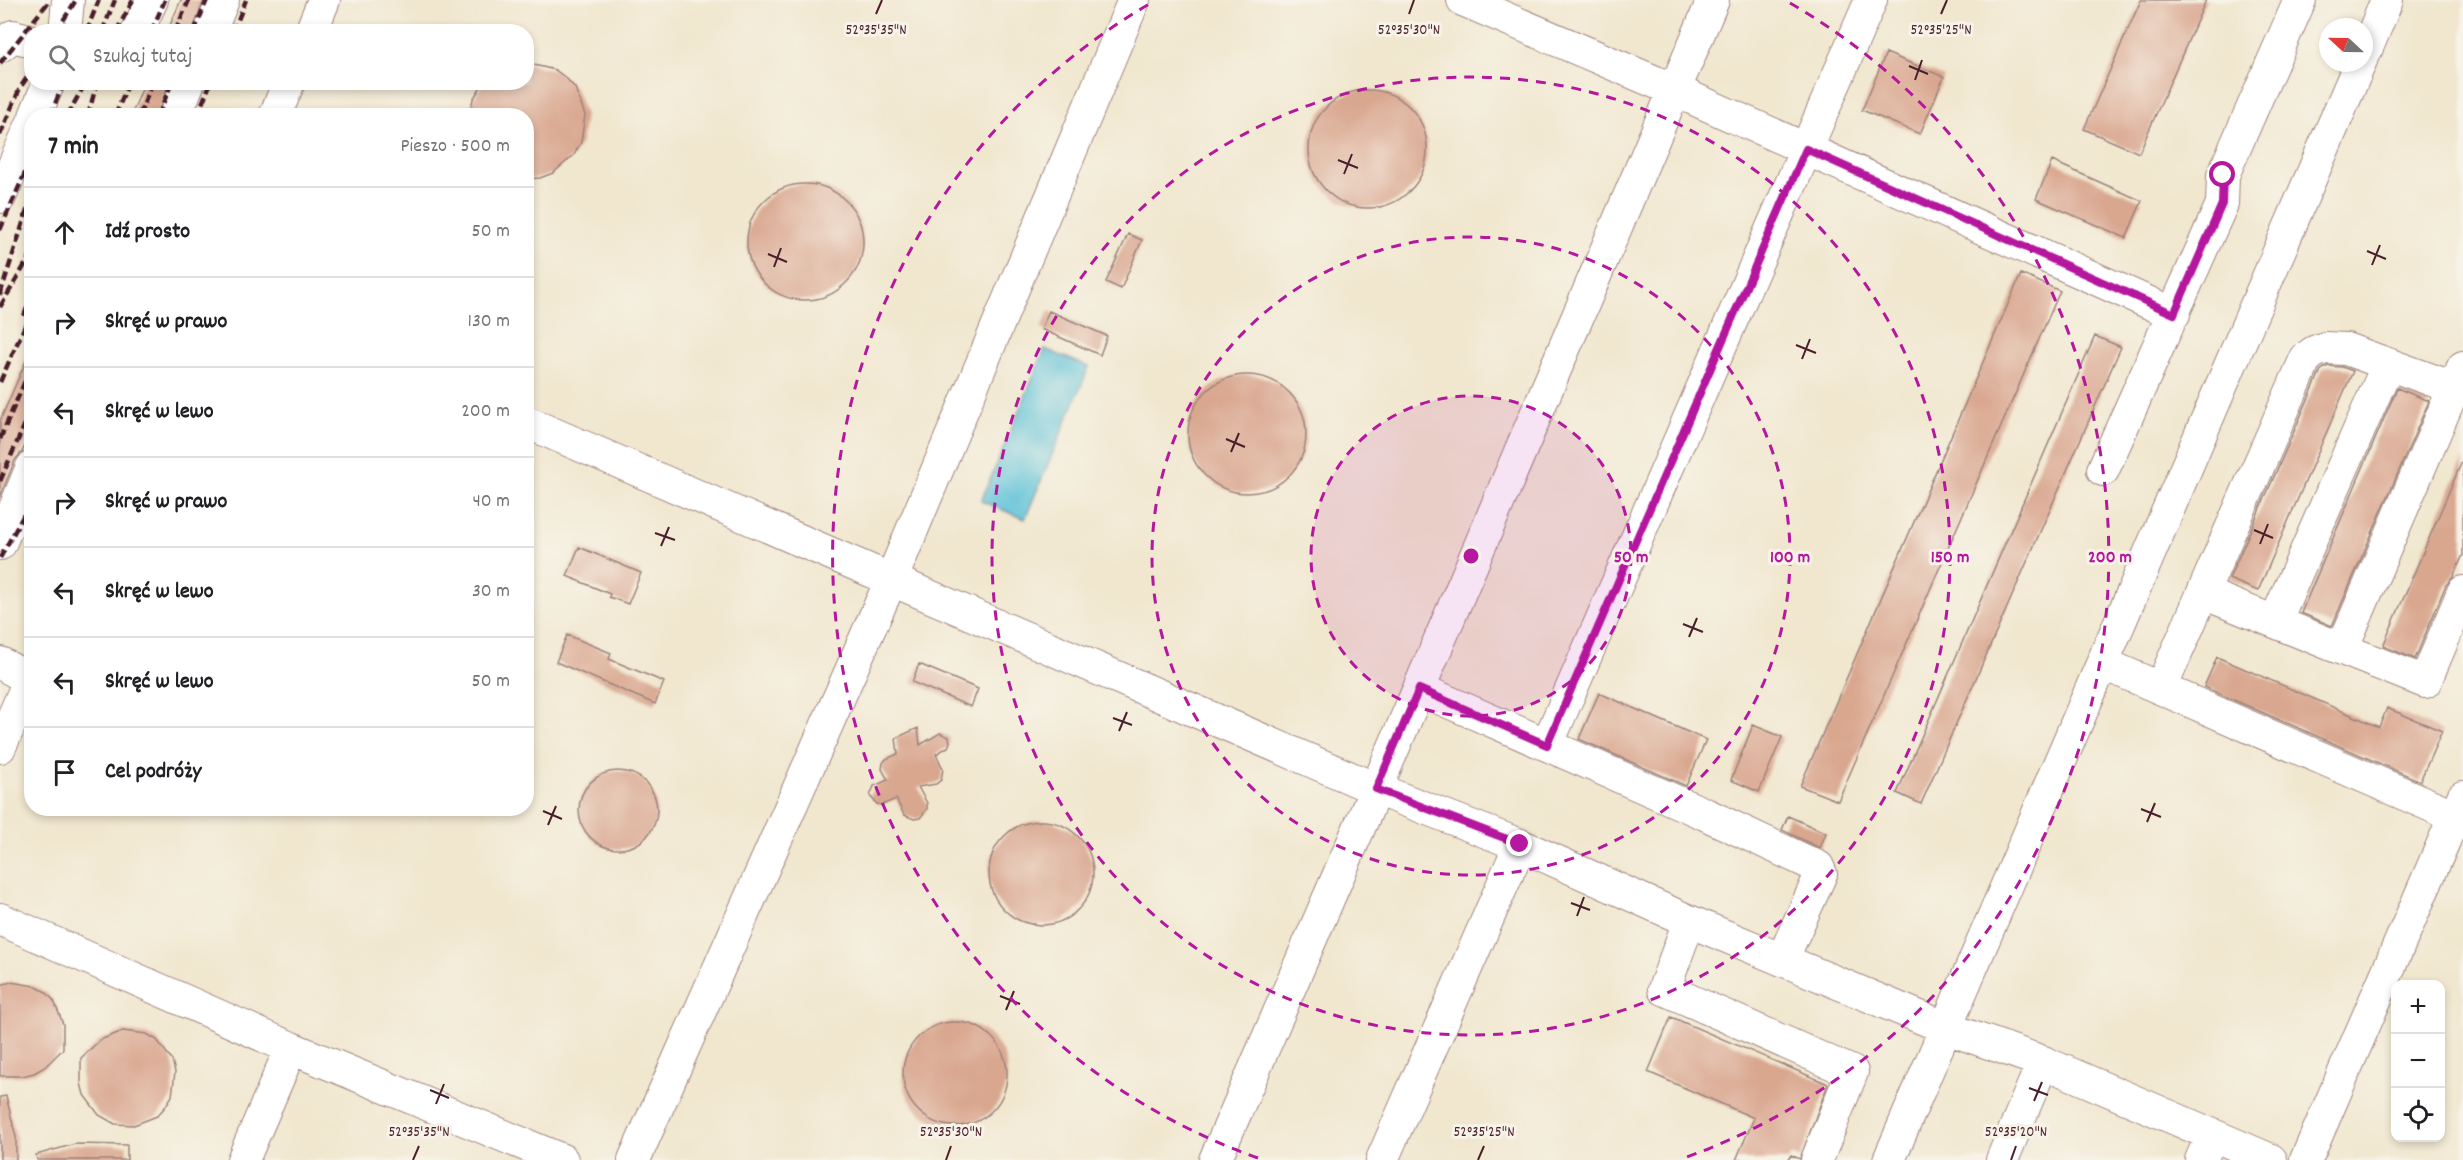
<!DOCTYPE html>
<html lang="pl">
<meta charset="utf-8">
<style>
:root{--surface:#fff;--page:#f6f6f6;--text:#202124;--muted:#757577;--line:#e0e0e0}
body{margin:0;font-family:Dekko,sans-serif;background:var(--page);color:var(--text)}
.controls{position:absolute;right:18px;bottom:18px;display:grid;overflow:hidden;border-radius:12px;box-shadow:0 3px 9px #0003}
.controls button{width:54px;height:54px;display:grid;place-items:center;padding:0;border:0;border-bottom:2px solid var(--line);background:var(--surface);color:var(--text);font:30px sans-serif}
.compass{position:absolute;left:2319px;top:18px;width:54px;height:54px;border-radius:50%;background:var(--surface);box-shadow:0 3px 9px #0003;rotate:292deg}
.stop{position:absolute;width:18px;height:18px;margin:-14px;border:4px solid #b5179e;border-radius:50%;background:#fff}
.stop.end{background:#b5179e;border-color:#fff;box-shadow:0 2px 6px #0008}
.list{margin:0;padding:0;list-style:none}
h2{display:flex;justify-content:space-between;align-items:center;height:78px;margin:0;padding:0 24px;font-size:26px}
h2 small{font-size:20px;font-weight:400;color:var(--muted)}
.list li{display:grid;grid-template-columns:39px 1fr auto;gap:18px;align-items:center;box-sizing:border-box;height:90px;padding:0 24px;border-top:2px solid var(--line)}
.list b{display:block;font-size:22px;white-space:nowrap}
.list em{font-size:20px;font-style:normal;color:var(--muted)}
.icon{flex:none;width:33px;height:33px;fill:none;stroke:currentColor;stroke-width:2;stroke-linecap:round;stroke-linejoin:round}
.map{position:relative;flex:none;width:2463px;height:1160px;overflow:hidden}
.search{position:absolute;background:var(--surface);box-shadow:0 3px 9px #0003;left:24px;top:24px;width:510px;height:66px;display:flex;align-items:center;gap:15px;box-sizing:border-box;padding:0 21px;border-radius:24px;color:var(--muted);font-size:22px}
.panel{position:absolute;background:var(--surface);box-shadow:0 3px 9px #0003;left:24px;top:108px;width:510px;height:708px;border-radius:24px}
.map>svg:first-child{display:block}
.water{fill:#5bc1d8;stroke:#527082;stroke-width:1.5}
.building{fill:#d9a68e}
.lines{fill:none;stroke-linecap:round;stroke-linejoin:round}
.minor-casing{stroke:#9e837d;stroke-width:34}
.minor{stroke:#fff;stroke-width:32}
.rail{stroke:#4a1f2b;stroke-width:4.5;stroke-dasharray:9 4.5;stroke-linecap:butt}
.route{stroke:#b5179e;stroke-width:8}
.ticks{fill:none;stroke:#4a1f2b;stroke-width:2}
.ring{fill:none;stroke:#b5179e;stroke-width:3;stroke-dasharray:10 8}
.ticks-label{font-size:15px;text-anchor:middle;fill:#4a1f2b;stroke:#f7f3e8;stroke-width:6;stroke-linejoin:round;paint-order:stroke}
.centre{fill:#b5179e;stroke:#f7f3e8;stroke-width:3}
.ring-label{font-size:18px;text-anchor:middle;font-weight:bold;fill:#b5179e;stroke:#f7f3e8;stroke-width:6;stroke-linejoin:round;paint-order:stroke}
</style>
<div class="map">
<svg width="2463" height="1160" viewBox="0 0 2463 1160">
<rect width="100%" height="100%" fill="#f7f3e8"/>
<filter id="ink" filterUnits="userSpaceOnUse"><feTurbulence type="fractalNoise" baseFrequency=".0167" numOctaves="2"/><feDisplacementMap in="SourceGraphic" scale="12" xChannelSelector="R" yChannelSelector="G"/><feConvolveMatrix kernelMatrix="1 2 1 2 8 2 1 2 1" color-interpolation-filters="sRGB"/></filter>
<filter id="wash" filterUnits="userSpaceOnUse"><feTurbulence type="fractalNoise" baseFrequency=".008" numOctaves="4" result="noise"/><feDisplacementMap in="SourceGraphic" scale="24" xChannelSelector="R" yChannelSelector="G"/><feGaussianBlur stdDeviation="1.35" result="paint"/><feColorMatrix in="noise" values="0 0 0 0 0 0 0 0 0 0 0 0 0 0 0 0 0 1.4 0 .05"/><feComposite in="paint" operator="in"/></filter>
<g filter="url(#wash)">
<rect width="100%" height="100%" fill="#f1e7cf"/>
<path class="water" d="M1045,349l44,18 -64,152 -44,-18z"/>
<g id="blocks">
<path class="building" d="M181,0h23l-12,32h-25z
M2141,0h65l-67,153 -55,-24z
M1886,53l58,24 -24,57 -58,-24z
M526,63l29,7 11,8 9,10 10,27 -4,27 -7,13 -21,18 -13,5 -14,1v-63h-57l4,-17 11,-17h42z
M145,82h24l-12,34h-26z
M1309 149a59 59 0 1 1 118 0a59 59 0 1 1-118 0Z
M2052,161l90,40 -16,37 -90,-39z
M747 242a58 58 0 1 1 116 0a58 58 0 1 1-116 0Z
M1128,234l14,6 -21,49 -15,-7z
M2021,274l39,17 -222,510 -38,-15z
M1049,311l58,25 -7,19 -59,-26z
M2095,336l26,11 -200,457 -24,-11z
M32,347v83l-10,22 -7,8 -15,37v-76z
M2328,366l14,1 11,4 -95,220 -29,-12 92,-209z
M1188 434a59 59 0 1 1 118 0a59 59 0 1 1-118 0Z
M2397,388l32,13 -97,225 -31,-13z
M2463,459v96l-10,22 -7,8 -31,74 -32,-13z
M579,547l62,26 -13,31 -19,-7 1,-3 -43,-18z
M567,635l44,18 -2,6 55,23 -9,22 -99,-42z
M2217,657l162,70 8,-19 55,23 -22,50 -216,-94z
M919,664l59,25 -7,18 -59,-25z
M1599,693l107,47 -20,46 -107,-47z
M1753,725l29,12 -23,55 -28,-12z
M918,728l2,17 20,-12 9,4 1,5 -2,5 -12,7 7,15 -2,11 -5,4 -18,3 9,16v6l-7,9 -6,1 -10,-4 -8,-16 -14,6 -5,-1 -7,-8 4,-10 14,-6 -6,-11 1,-6 3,-4 12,-5 -2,-16z
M579 810a39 39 0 1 1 78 0a39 39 0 1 1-78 0Z
M1788,816l38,17 -6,15 -38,-18z
M989 873a52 52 0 1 1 104 0a52 52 0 1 1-104 0Z
M11,982l24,4 11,6 8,9 9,23v25l-18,18 -11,6 -12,3h-22v-91z
M1671,1017l157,67 -28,75 -9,-4 -3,5h-52l18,-42 -106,-46z
M903 1074a52 52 0 1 1 104 0a52 52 0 1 1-104 0Z
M123,1031l24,3 10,6 15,20 3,12 -3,24 -7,11 -8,9 -23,9 -19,-1 -16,-9 -15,-20 -3,-12v-25l19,-18z
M6,1096l10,41v23h-16v-63z
M75,1144l52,1v15h-90l-1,-5z"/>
</g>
</g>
<g filter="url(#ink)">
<use href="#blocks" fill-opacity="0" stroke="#9e837d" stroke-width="1.5"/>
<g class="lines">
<defs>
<path id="minor" d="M1463,0l211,90 500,224
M65,32l3,-32
M137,32l15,-32
M210,32l13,-32
M311,32l13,-32
M0,46l13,-10 19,5
M2364,55l23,-55
M35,116l14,-34
M175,116l14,-34
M275,116l14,-34
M0,197l32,-73
M2463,367l-121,282 83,33 38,-90
M526,422l850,367 144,56 169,76 257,107 97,34 228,98
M2103,470l119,-266 1,-29 77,-175
M0,544l32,-77
M2203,593l139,56
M2275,622l113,-258
M0,663l29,16
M2102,663l353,153
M2161,688l145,-330 8,-6 11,-4 21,1 108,39
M1419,689l286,125 113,53 3,7 -39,86
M1547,745l324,-745
M0,747l32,-73
M0,919l291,129 271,112
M1689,921l-25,68 188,83 -35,88
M243,1160l48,-112
M634,1160l258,-582 242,-578
M1215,1160l161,-371 337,-789
M1382,1160l138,-315
M1889,1160l471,-1097
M2002,1160l41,-98
M2201,1160l11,-25
M2306,1160l157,-363"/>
</defs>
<use href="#minor" class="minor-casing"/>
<use href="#minor" class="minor"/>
<path class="rail" d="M56,32l20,-32
M86,32l13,-32
M102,32l13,-32
M116,32l17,-32
M151,32l14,-32
M175,32l14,-32
M194,32l13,-32
M233,32l13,-32
M0,63l50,-63
M50,116l14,-34
M67,116l19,-34
M88,116l9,-34
M115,116l14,-34
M139,116l14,-34
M158,116l14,-34
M197,116l14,-34
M0,135l20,-47 12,-18
M0,230l32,-73
M0,295l32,-100
M0,307l32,-54
M24,316l8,-21
M0,382l32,-72
M0,439l32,-74
M0,481l32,-73
M0,558l32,-58"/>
</g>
</g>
<g class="lines" filter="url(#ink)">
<path class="route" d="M1520,844l-144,-55 43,-100 128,56 259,-596 368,165 48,-110 1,-29"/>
</g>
<path class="ticks" d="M876,14l6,-14M1409,14l5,-14M1941,14l6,-14M1909,66l19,8M1915,80l7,-20M1338,160l20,8M1344,174l8,-20M2367,251l19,8M768,254l19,8M2372,265l8,-20M774,267l7,-19M1796,345l20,8M1802,359l8,-20M1226,439l19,8M1231,452l8,-19M2254,530l19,8M655,533l20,7M2260,544l8,-20M661,546l8,-19M1683,624l20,8M1689,637l8,-19M1113,718l19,7M1119,731l8,-19M2141,809l20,8M543,811l19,8M2147,822l8,-19M548,825l8,-19M1571,903l19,7M1577,916l7,-19M1000,996l20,8M1006,1010l8,-19M2029,1088l19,7M430,1090l19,8M2034,1101l8,-19M436,1104l8,-20M413,1160l6,-14M946,1160l5,-14M1478,1160l6,-14M2011,1160l5,-14"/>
<circle cx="1471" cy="556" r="160" fill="#b5179e" fill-opacity=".12"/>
<g class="ring">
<circle cx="1471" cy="556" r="160"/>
<circle cx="1471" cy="556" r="319"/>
<circle cx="1471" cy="556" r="479"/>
<path d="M1258 1158A639 639 0 0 1 1151 3M1790 3A639 639 0 0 1 1684 1158"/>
</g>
<g class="ticks-label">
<text x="876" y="34">52°35'35"N</text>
<text x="1409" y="34">52°35'30"N</text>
<text x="1941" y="34">52°35'25"N</text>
<text x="419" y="1136">52°35'35"N</text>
<text x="951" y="1136">52°35'30"N</text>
<text x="1484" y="1136">52°35'25"N</text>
<text x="2016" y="1136">52°35'20"N</text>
</g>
<circle cx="1471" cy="556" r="9" class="centre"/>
<g class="ring-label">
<text x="1631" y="562">50 m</text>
<text x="1790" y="562">100 m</text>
<text x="1950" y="562">150 m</text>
<text x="2110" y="562">200 m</text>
</g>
</svg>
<div class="controls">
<button>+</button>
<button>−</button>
<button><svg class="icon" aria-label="locate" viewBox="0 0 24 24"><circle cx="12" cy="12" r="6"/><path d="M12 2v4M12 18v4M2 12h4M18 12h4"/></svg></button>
</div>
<svg class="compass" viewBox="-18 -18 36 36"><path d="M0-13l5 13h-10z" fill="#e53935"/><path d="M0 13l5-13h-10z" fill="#757577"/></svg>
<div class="stop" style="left:2223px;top:175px"></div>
<div class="stop end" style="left:1520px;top:844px"></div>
<div class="search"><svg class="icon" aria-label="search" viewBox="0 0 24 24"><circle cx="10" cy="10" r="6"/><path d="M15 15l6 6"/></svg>Szukaj tutaj</div>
<section class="panel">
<h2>7 min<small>Pieszo · 500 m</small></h2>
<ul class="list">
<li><svg class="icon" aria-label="ahead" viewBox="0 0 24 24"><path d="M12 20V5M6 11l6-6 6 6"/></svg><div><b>Idź prosto</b></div><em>50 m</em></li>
<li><svg class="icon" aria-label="right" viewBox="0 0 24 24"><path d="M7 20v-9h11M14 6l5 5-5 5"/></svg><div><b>Skręć w prawo</b></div><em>130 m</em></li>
<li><svg class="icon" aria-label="left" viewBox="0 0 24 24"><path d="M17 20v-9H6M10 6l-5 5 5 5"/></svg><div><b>Skręć w lewo</b></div><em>200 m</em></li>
<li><svg class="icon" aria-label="right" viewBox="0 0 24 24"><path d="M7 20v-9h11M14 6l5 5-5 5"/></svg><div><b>Skręć w prawo</b></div><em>40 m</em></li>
<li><svg class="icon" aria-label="left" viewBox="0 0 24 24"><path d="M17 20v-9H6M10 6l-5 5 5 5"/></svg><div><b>Skręć w lewo</b></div><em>30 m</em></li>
<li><svg class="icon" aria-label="left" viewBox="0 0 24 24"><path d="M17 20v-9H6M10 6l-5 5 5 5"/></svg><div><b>Skręć w lewo</b></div><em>50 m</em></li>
<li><svg class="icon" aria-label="arrive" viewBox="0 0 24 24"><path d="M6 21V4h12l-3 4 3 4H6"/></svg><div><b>Cel podróży</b></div></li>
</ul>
</section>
</div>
